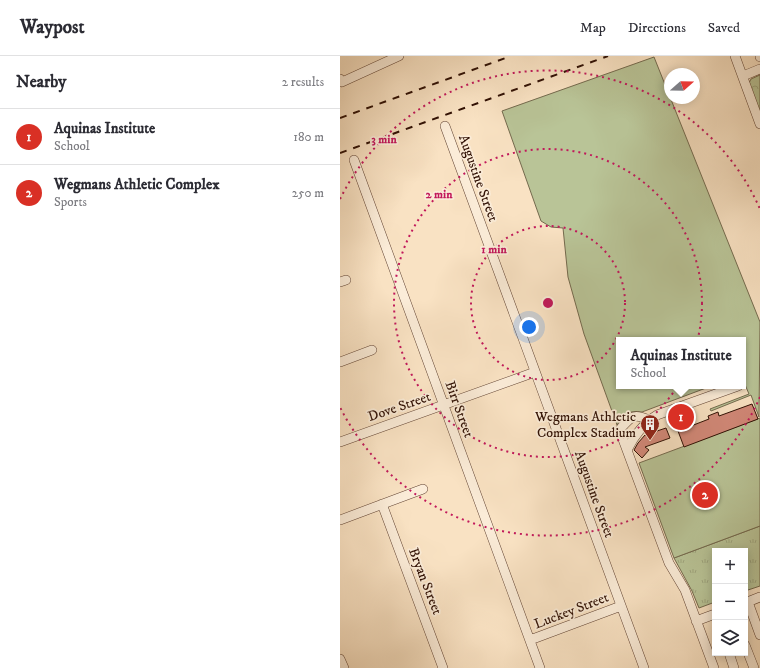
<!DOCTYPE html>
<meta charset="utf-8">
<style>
:root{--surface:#fff;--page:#f7f7f7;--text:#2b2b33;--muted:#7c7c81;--line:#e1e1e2;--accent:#d93025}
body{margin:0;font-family:"IM FELL DW Pica",serif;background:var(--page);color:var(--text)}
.controls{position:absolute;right:12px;bottom:12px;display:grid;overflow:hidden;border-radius:0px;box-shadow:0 2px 10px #0003}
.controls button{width:36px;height:36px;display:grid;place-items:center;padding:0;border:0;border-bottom:1px solid var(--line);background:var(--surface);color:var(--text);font:20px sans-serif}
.compass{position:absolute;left:324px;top:12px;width:36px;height:36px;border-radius:50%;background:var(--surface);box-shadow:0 2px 10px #0003;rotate:70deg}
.you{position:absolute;left:189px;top:271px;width:14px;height:14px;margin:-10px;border:3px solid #fff;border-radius:50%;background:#1a73e8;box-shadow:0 0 0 6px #1a73e833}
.badge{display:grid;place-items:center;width:26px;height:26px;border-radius:50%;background:var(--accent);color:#fff;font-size:13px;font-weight:700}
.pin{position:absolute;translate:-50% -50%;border:2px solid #fff;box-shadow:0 1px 4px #0006}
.popup{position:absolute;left:276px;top:281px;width:130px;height:52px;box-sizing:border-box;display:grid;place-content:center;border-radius:0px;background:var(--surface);filter:drop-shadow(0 1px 3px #0005);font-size:13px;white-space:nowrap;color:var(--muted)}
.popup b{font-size:15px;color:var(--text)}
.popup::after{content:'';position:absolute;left:50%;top:100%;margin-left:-8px;border:8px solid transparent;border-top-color:var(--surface)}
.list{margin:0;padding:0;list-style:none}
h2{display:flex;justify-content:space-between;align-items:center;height:52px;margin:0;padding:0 16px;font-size:17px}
h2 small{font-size:13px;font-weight:400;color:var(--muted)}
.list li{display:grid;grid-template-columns:26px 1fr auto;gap:12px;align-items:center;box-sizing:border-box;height:56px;padding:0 16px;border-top:1px solid var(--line)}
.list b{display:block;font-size:15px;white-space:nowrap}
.list p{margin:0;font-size:13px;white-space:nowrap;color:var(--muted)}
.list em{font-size:13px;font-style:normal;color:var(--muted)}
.icon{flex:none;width:22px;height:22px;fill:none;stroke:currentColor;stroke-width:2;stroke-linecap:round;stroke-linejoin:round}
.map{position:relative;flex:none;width:420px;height:612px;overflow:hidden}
header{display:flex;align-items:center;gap:24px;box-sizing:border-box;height:56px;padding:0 20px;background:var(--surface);border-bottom:1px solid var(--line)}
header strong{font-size:19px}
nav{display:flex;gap:22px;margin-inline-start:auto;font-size:14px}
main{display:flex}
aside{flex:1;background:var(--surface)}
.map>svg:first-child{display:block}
.grass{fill:url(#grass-tufts);stroke:#746a4e}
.park{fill:url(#park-crowns);stroke:#746a4e}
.pitch{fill:#b9c497;stroke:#746a4e}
.building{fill:#d28878;stroke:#301004}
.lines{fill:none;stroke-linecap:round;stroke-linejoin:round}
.minor-casing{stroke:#624434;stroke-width:10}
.minor{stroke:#fbecd8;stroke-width:9}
.rail{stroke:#301004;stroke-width:2;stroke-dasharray:7 7;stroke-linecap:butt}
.ring{fill:none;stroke:#c2185b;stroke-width:2;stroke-dasharray:2 4}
.labels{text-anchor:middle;stroke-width:3.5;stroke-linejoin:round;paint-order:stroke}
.street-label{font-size:14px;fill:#301004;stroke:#fbecd8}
.poi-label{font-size:14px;fill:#301004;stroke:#fbecd8;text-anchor:end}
.centre{fill:#c2185b;stroke:#fbecd8;stroke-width:2}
.ring-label{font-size:12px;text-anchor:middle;font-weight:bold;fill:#c2185b;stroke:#fbecd8;stroke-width:3.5;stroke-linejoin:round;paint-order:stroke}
</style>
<header>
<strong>Waypost</strong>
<nav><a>Map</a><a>Directions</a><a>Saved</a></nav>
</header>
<main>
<aside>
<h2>Nearby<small>2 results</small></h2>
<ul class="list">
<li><span class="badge">1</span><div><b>Aquinas Institute</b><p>School</p></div><em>180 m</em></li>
<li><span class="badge">2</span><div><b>Wegmans Athletic Complex</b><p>Sports</p></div><em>250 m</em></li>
</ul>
</aside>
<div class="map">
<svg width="420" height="612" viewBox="0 0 420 612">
<defs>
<pattern id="grass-tufts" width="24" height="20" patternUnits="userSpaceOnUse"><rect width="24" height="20" fill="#b9c497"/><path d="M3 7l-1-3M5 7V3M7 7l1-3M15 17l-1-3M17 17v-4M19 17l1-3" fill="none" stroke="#9fa780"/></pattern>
<pattern id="park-crowns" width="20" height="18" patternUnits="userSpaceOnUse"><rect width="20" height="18" fill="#b9c497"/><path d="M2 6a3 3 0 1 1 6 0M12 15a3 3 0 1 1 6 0" fill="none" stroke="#9fa780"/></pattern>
</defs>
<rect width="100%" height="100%" fill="#f9e2c3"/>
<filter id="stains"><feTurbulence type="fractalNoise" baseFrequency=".005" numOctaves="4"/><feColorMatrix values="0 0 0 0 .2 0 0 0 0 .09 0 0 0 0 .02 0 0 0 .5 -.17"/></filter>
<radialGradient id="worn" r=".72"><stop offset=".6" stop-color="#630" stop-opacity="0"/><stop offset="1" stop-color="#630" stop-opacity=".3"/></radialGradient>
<path class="grass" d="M420,470v60l-15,5v-40h-30v51l-16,6 -7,-17 -18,-33z"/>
<path class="park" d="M420,19v38l-11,-30 2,-4z"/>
<path class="pitch" d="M314,1l106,265 -1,95 -8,-22 -40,16 -1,-2 39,-15 -6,-14v-40h-124v46h86l1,2 -64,24c-14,-2 -18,2 -25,13l-33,-91 -16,-57 -5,-49 -12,-1 -10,-6 -39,-110z
M420,362v108l-86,32 -35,-95z"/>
<path class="building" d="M412,348l6,15 -74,28 -6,-16 31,-12 -1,-3 10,-4 1,4z
M326,372l4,10 -25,9 4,3 -7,8 -8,-8 4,-7 7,-8z"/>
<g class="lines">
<defs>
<path id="minor" d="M395,0l25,68
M420,0v1
M403,20l17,-7
M0,23l2,3 57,-26
M105,70l199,542
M14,104l186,508
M0,226l6,-2
M0,306l32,-12
M309,364c-15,-7 -17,-4 -28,8v6l48,129 16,27 29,78
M0,386l195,-70
M287,394c7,-14 17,-27 30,-35l81,-29
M42,448l61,164
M0,464l83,-31
M408,546l12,33
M405,547l15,-6
M356,565l19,-7
M190,584l91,-34
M405,589l9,23
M389,597l5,15
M0,603l4,9"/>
</defs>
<use href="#minor" class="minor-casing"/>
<use href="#minor" class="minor"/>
<path class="rail" d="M0,62l171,-62
M0,97l268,-97"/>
</g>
<g class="ring">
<circle cx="208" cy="247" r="77"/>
<circle cx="208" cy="247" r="154"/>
<path d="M420 341A232 232 0 0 1 0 351M0 143A232 232 0 0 1 420 153"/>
</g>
<defs>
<symbol id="building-pin" viewBox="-11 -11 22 30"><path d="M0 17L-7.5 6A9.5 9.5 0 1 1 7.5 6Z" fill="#8f2418" stroke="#fbecd8"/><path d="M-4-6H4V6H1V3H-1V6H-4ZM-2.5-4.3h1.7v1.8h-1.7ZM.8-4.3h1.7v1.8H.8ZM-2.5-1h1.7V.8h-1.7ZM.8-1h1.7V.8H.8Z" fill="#fff"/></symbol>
</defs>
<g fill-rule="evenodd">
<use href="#building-pin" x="299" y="357" width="22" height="30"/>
</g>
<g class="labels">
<g class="street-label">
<text transform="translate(139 122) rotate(70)" y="5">Augustine Street</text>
<text transform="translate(59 350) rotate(-19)" y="5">Dove Street</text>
<text transform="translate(120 353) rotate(70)" y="5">Birr Street</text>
<text transform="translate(255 438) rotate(70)" y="5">Augustine Street</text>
<text transform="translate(86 525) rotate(69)" y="5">Bryan Street</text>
<text transform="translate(231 554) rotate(-21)" y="5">Luckey Street</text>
</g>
<g class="poi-label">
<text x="296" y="365">Wegmans Athletic<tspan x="296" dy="16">Complex Stadium</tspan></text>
</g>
</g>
<circle cx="208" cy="247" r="6" class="centre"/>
<g class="ring-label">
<text x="44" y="87">3 min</text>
<text x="99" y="142">2 min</text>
<text x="154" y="197">1 min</text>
</g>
<rect width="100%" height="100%" filter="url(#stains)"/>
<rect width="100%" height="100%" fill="url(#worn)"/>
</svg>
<div class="controls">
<button>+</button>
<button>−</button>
<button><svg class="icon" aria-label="layers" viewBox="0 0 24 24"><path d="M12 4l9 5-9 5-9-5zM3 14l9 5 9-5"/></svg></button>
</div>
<svg class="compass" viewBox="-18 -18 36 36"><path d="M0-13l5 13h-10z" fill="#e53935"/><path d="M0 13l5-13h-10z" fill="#7c7c81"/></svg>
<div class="you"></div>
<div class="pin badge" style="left:341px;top:361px">1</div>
<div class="popup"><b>Aquinas Institute</b>School</div>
<div class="pin badge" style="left:365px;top:439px">2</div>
</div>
</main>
